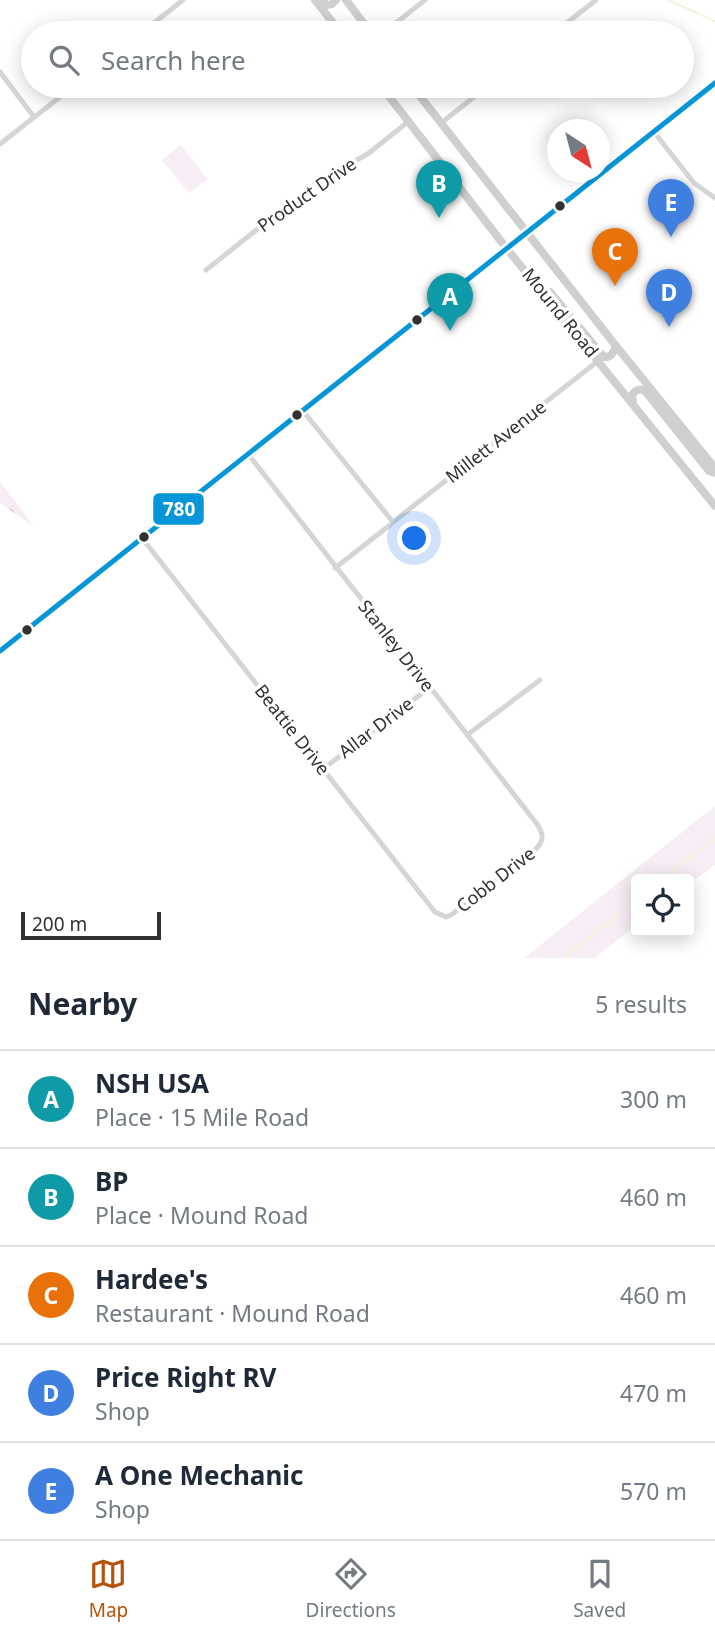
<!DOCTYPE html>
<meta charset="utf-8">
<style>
:root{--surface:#fff;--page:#f6f6f7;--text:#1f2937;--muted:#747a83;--line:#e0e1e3;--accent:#b45309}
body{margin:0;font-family:"Noto Sans",sans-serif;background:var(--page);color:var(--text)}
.controls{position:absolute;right:21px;bottom:21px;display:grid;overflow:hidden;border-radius:7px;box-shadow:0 4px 18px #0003}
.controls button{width:63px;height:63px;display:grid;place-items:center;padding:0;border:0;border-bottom:2px solid var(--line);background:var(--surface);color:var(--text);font:35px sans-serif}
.compass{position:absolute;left:547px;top:119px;width:63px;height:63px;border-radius:50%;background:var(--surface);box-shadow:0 4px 18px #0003;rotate:144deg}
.scale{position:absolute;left:21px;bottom:18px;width:140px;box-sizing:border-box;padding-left:7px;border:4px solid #313131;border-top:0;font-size:19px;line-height:24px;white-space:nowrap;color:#313131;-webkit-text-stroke:5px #fff;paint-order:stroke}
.you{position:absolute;left:415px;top:539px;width:24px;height:24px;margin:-18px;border:5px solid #fff;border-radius:50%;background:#1a73e8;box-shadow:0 0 0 10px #1a73e833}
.badge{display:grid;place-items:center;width:46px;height:46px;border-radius:50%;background:var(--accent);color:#fff;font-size:23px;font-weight:700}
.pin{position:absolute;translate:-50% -58px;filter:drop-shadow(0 2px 4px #0008)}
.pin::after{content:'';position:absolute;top:37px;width:24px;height:21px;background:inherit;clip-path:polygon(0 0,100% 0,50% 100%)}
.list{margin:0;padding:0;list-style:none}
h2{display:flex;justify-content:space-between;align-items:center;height:91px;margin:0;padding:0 28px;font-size:30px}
h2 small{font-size:23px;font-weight:400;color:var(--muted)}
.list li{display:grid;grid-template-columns:46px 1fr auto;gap:21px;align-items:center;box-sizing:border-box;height:98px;padding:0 28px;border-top:2px solid var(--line)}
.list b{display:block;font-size:26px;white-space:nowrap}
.list p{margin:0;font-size:23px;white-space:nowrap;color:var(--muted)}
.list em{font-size:23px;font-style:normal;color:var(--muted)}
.icon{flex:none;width:38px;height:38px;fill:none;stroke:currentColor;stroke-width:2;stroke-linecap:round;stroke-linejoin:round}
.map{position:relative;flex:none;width:715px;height:958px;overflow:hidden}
.search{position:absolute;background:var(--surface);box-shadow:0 4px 18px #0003;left:21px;right:21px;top:21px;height:77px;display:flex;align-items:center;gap:18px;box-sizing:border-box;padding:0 24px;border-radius:38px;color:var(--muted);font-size:26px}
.sheet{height:581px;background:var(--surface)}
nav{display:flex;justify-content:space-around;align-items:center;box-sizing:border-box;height:98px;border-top:2px solid var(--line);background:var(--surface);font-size:19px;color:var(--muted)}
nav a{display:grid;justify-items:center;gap:4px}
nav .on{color:var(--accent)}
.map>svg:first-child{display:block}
.green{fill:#f6edf5}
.forest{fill:url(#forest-crowns)}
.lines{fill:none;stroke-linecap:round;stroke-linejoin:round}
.stream{stroke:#f2f4d9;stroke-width:2}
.street{stroke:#d5d5d5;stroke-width:5}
.secondary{stroke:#cfcfcf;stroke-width:8}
.bus-1-casing{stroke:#fff;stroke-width:10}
.bus-1{stroke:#0696d7;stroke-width:5}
.bus-dot{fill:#313131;stroke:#fff;stroke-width:2.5}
.labels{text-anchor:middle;stroke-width:7;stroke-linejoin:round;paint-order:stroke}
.street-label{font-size:18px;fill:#313131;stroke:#fff}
.line-badge{stroke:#fff;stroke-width:2.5}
.badge-label{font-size:19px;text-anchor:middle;font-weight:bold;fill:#fff}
</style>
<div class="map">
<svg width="715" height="958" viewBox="0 0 715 958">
<defs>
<pattern id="forest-crowns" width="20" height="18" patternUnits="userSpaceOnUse" patternTransform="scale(1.75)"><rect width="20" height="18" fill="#f6edf5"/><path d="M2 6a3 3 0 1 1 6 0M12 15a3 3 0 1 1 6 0" fill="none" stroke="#d3ccd2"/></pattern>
</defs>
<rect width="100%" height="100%" fill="#fff"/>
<path class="green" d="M181,145l26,34 -18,14 -27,-33z
M715,806v59l-26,19v-5h-53v46l-41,33h-71z"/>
<path class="forest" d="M0,481l34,46 -34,-24z"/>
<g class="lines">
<path class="stream" d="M668,0l47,21
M662,879l53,-41
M563,958l73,-58"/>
<path class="street" d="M141,33l42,-33
M383,33l42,-33
M554,33l42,-33
M0,72l34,45
M441,123l47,-37
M654,132l40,51 21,15
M0,144l74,-58
M206,270l93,-74 26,-18 44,-25 40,-32
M303,411l90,111 205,-161
M142,538l293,374 11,5 5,-2 85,-66c9,-9 7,-16 1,-25l-289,-370
M335,568l55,-43
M467,735l73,-55
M323,769l106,-81"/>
<path class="secondary" d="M315,0l26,33
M322,0l5,5 5,-1 4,-4
M346,0l25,33
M381,86l126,163 208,257
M412,86l204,260 99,122
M550,292l54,65c7,1 10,-5 12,-11
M633,404l-1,-9c3,-5 8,-7 13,-4l64,80 6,2
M0,651l715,-568"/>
<defs>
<path id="bus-1" d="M0,651l715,-568"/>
</defs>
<use href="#bus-1" class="bus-1-casing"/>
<use href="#bus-1" class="bus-1"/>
</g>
<g class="bus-dot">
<circle cx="560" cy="206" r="6"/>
<circle cx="417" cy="320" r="6"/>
<circle cx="297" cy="415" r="6"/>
<circle cx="144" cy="537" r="6"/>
<circle cx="27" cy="630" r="6"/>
</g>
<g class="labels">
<g class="street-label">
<text transform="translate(307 195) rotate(-35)" y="6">Product Drive</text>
<text transform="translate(560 313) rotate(51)" y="6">Mound Road</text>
<text transform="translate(496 442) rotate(-38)" y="6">Millett Avenue</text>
<text transform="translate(396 646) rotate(52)" y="6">Stanley Drive</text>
<text transform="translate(376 728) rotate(-37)" y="6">Allar Drive</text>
<text transform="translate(292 730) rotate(52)" y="6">Beattie Drive</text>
<text transform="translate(496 880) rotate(-38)" y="6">Cobb Drive</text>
</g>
</g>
<rect class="line-badge" x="152" y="492" width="53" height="34" rx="7" fill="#0696d7"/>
<g class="badge-label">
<text x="179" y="516">780</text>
</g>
</svg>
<div class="controls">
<button><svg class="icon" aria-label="locate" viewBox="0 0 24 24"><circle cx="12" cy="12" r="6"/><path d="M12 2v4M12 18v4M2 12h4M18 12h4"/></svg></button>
</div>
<svg class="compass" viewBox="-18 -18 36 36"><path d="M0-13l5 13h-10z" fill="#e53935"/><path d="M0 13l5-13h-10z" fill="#747a83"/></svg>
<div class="scale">200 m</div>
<div class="you"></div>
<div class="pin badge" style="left:450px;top:331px;background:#0f9aa8">A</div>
<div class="pin badge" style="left:439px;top:218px;background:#0f9aa8">B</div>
<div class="pin badge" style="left:615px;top:286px;background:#e8710a">C</div>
<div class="pin badge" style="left:669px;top:327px;background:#3f7fe0">D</div>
<div class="pin badge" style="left:671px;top:237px;background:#3f7fe0">E</div>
<div class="search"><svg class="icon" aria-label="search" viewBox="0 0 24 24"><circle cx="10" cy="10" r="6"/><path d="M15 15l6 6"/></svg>Search here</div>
</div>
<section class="sheet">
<h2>Nearby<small>5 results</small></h2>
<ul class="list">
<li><span class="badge" style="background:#0f9aa8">A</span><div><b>NSH USA</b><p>Place · 15 Mile Road</p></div><em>300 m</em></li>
<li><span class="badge" style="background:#0f9aa8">B</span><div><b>BP</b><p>Place · Mound Road</p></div><em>460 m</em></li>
<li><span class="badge" style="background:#e8710a">C</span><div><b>Hardee's</b><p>Restaurant · Mound Road</p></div><em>460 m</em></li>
<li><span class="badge" style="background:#3f7fe0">D</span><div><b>Price Right RV</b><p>Shop</p></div><em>470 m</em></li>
<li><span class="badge" style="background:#3f7fe0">E</span><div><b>A One Mechanic</b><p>Shop</p></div><em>570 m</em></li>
</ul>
</section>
<nav>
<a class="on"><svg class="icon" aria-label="map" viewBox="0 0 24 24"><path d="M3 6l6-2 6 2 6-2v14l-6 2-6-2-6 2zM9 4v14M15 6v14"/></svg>Map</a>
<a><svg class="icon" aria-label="directions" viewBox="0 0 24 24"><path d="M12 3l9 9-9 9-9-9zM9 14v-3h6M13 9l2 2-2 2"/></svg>Directions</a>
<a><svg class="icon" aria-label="saved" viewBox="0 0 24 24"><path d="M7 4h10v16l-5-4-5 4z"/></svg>Saved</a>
</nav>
